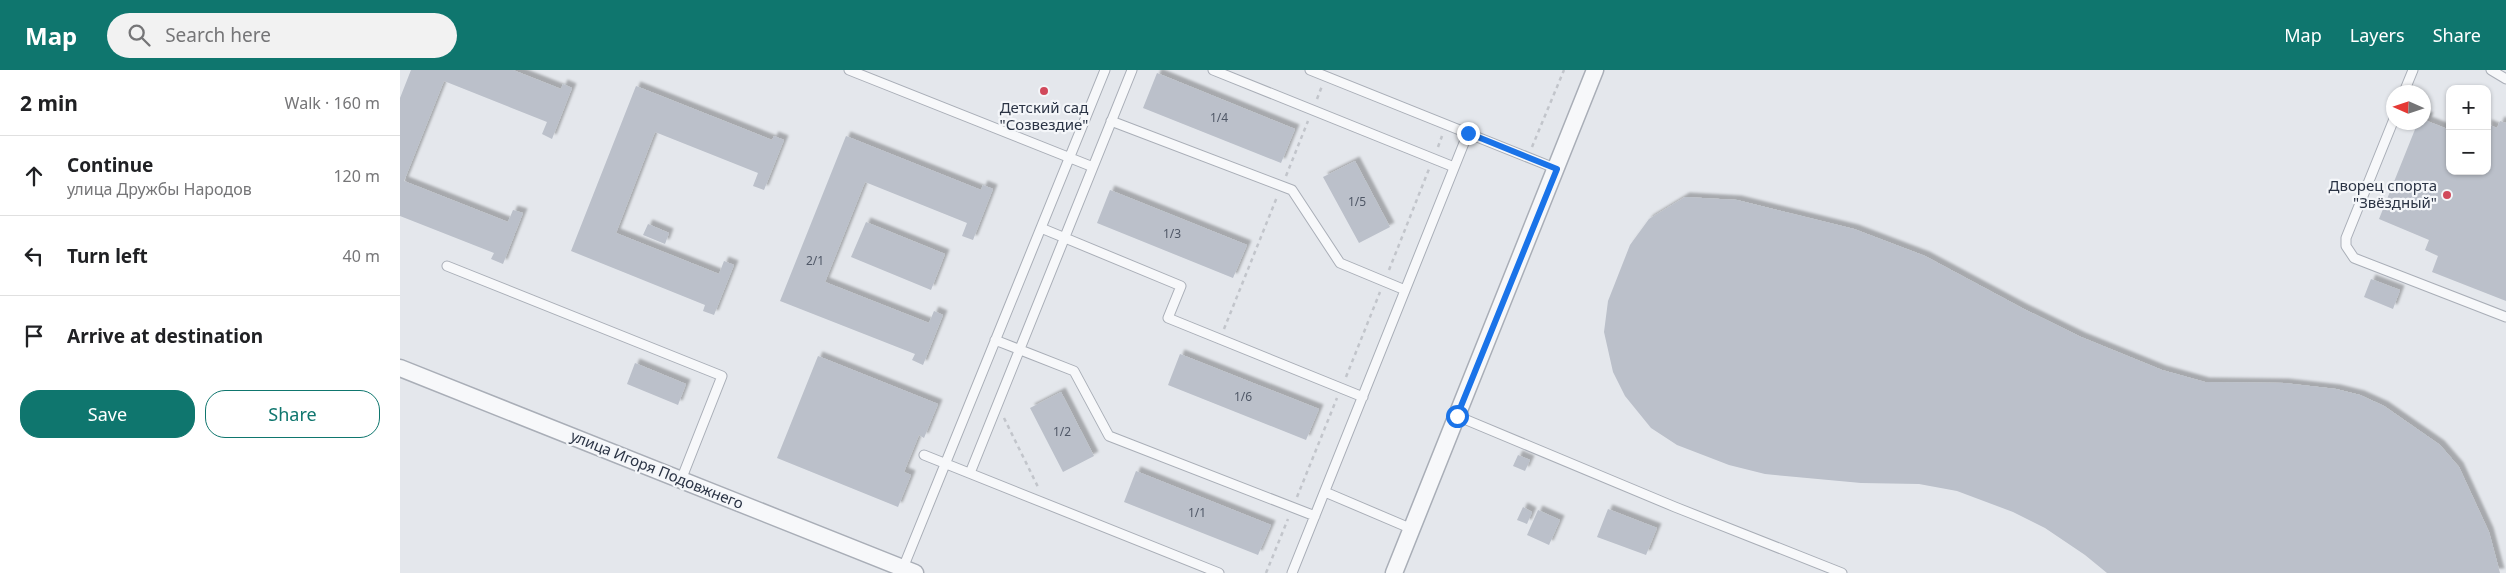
<!DOCTYPE html>
<meta charset="utf-8">
<style>
:root{--surface:#fff;--page:#f2f2f2;--text:#202124;--muted:#757577;--line:#e0e0e0;--accent:#0f766e}
body{margin:0;font-family:"Noto Sans",sans-serif;background:var(--page);color:var(--text)}
.controls{position:absolute;right:15px;top:15px;display:grid;overflow:hidden;border-radius:10px;box-shadow:0 1px 4px #0004}
.controls button{width:45px;height:45px;display:grid;place-items:center;padding:0;border:0;border-bottom:1px solid var(--line);background:var(--surface);color:var(--text);font:25px sans-serif}
.compass{position:absolute;left:1986px;top:15px;width:45px;height:45px;border-radius:50%;background:var(--surface);box-shadow:0 1px 4px #0004;rotate:273deg}
.stop{position:absolute;width:15px;height:15px;margin:-11px;border:4px solid #1a73e8;border-radius:50%;background:#fff}
.stop.end{background:#1a73e8;border-color:#fff;box-shadow:0 1px 5px #0008}
.list{margin:0;padding:0;list-style:none}
h2{display:flex;justify-content:space-between;align-items:center;height:65px;margin:0;padding:0 20px;font-size:21px}
h2 small{font-size:16px;font-weight:400;color:var(--muted)}
.list li{display:grid;grid-template-columns:32px 1fr auto;gap:15px;align-items:center;box-sizing:border-box;height:80px;padding:0 20px;border-top:1px solid var(--line)}
.list b{display:block;font-size:19px;white-space:nowrap}
.list p{margin:0;font-size:16px;white-space:nowrap;color:var(--muted)}
.list em{font-size:16px;font-style:normal;color:var(--muted)}
.actions{display:flex;gap:10px;padding:15px 20px}
.actions a{flex:1;padding:11px 0;border:1px solid var(--accent);border-radius:20px;text-align:center;font-size:18px;color:var(--accent)}
.actions .main{background:var(--accent);color:#fff}
.icon{flex:none;width:28px;height:28px;fill:none;stroke:currentColor;stroke-width:2;stroke-linecap:round;stroke-linejoin:round}
.map{position:relative;flex:none;width:2106px;height:503px;overflow:hidden}
header{display:flex;align-items:center;gap:30px;box-sizing:border-box;height:70px;padding:0 25px;background:var(--accent);color:#fff}
header strong{font-size:24px}
nav{display:flex;gap:28px;margin-inline-start:auto;font-size:18px}
.search{width:350px;height:45px;background:var(--page);display:flex;align-items:center;gap:12px;box-sizing:border-box;padding:0 18px;border-radius:28px;color:var(--muted);font-size:19px}
main{display:flex}
aside{flex:1;background:var(--surface)}
.map>svg:first-child{display:block}
.building{fill:#bbc0ca;filter:url(#shadow)}
.lines{fill:none;stroke-linecap:round;stroke-linejoin:round}
.lane-casing{stroke:#a9aeb7;stroke-width:11}
.street-casing{stroke:#a9aeb7;stroke-width:19}
.path{stroke:#c2c5cb;stroke-width:2.5;stroke-dasharray:4 4;stroke-linecap:butt}
.lane{stroke:#f7f8fa;stroke-width:9}
.street{stroke:#f7f8fa;stroke-width:16}
.route{stroke:#1a73e8;stroke-width:6}
.poi-dot{fill:#d1495b;stroke:#f4f6f9;stroke-width:2}
.labels{text-anchor:middle;stroke-width:4.5;stroke-linejoin:round;paint-order:stroke}
.number-label{font-size:12px;fill:#4f5766}
.poi-label{font-size:15px;fill:#2b3445;stroke:#f4f6f9}
.street-label{font-size:15px;fill:#2b3445;stroke:#f4f6f9}
</style>
<header>
<strong>Map</strong>
<div class="search"><svg class="icon" aria-label="search" viewBox="0 0 24 24"><circle cx="10" cy="10" r="6"/><path d="M15 15l6 6"/></svg>Search here</div>
<nav><a>Map</a><a>Layers</a><a>Share</a></nav>
</header>
<main>
<aside>
<h2>2 min<small>Walk · 160 m</small></h2>
<ul class="list">
<li><svg class="icon" aria-label="ahead" viewBox="0 0 24 24"><path d="M12 20V5M6 11l6-6 6 6"/></svg><div><b>Continue</b><p>улица Дружбы Народов</p></div><em>120 m</em></li>
<li><svg class="icon" aria-label="left" viewBox="0 0 24 24"><path d="M17 20v-9H6M10 6l-5 5 5 5"/></svg><div><b>Turn left</b></div><em>40 m</em></li>
<li><svg class="icon" aria-label="arrive" viewBox="0 0 24 24"><path d="M6 21V4h12l-3 4 3 4H6"/></svg><div><b>Arrive at destination</b></div></li>
</ul>
<div class="actions"><a class="main">Save</a><a>Share</a></div>
</aside>
<div class="map">
<svg width="2106" height="503" viewBox="0 0 2106 503">
<defs>
<filter id="shadow"><feDropShadow dx="4.5" dy="-4.5" stdDeviation="1" flood-color="#0004"/></filter>
</defs>
<rect width="100%" height="100%" fill="#e4e7ec"/>
<path class="building" d="M11,0h102l48,19 2,-5 9,4 -20,51 -10,-5 5,-12 -103,-41 -40,100 104,41 5,-12 10,3 -20,51 -12,-5 3,-6 -94,-37v-118z
M757,3l138,56 -14,34 -138,-55z
M236,16l136,54 2,-4 10,4 -20,50 -11,-4 5,-13 -103,-41 -39,101 103,41 5,-13 10,4 -20,50 -11,-4 2,-6 -134,-54z
M2024,46l5,1 -2,4 23,9v41h37v-47l10,4 3,-7 6,2v178l-74,-29 6,-16 -13,-6 4,-10 -50,-21 39,-97h6z
M446,66l135,54 2,-5 10,4 -20,51 -11,-4 5,-13 -102,-41 -40,100 104,41 5,-12 9,4 -20,50 -11,-5 3,-6 -135,-53z
M955,91l35,66 -31,16 -36,-66z
M710,120l137,55 -14,33 -136,-55z
M1285,127l52,3 117,29 71,27 97,52 59,29 81,33 43,12 79,1 52,6 24,6 24,11 56,39 19,22 30,65 11,41h-393l-22,-18 -40,-27 -32,-16 -56,-21 -38,-7 -58,-1 -96,-9 -36,-9 -52,-20 -26,-17 -26,-32 -12,-24 -9,-40 4,-31 22,-56 19,-26z
M466,152l79,32 -14,36 -80,-33z
M248,154l21,9 -4,11 -22,-9z
M1971,209l29,11 -7,19 -29,-12z
M780,284l139,55 -13,31 -138,-55z
M418,286l120,48 -14,34 -5,-3 -15,37 7,3 -13,32 -121,-49z
M235,293l51,21 -8,21 -51,-21z
M661,322l33,64 -31,16 -33,-64z
M1118,385l12,5 -5,11 -12,-5z
M736,401l135,54 -13,30 -134,-53z
M1123,437l9,5 -5,12 -10,-4z
M1208,439l49,19 -11,27 -49,-18z
M1138,440l22,10 -11,25 -22,-10z"/>
<g class="lines">
<defs>
<path id="lane" d="M449,0l244,97
M813,0l241,97
M910,0l247,99
M2091,0l15,9
M2004,22l9,-22
M1994,49l-48,119v8l8,12 152,59
M711,51l181,69 48,73 65,27
M641,158l140,58 -13,32 195,79
M47,196l275,110 -41,104
M595,270l79,31 35,65 206,80
M1057,346l218,91 167,66
M524,385l295,118
M570,403l162,-403
M925,422l87,37
M503,498l202,-498
M892,503l176,-440"/>
<path id="street" d="M0,298l515,205
M994,503l201,-503"/>
</defs>
<use href="#lane" class="lane-casing"/>
<use href="#street" class="street-casing"/>
<path class="path" d="M917,29l5,-13
M1038,77l4,-11
M1132,77l32,-77
M886,106l22,-55
M989,200l40,-101
M824,259l53,-132
M946,307l34,-85
M604,348l34,69
M897,427l40,-99
M866,503l22,-54"/>
<use href="#lane" class="lane"/>
<use href="#street" class="street"/>
</g>
<g class="lines">
<path class="route" d="M1057,346l100,-247 -89,-36"/>
</g>
<g class="poi-dot">
<circle cx="644" cy="21" r="5"/>
<circle cx="2047" cy="125" r="5"/>
</g>
<g class="labels">
<g class="number-label">
<text x="819" y="52">1/4</text>
<text x="957" y="136">1/5</text>
<text x="772" y="168">1/3</text>
<text x="415" y="195">2/1</text>
<text x="843" y="331">1/6</text>
<text x="662" y="366">1/2</text>
<text x="797" y="447">1/1</text>
</g>
<g class="poi-label">
<text x="644" y="43">Детский сад<tspan x="644" dy="17">"Созвездие"</tspan></text>
<text x="2037" y="121" text-anchor="end">Дворец спорта<tspan x="2037" dy="17">"Звёздный"</tspan></text>
</g>
<g class="street-label">
<text transform="translate(257 400) rotate(22)" y="5">улица Игоря Подовжнего</text>
</g>
</g>
</svg>
<div class="controls">
<button>+</button>
<button>−</button>
</div>
<svg class="compass" viewBox="-18 -18 36 36"><path d="M0-13l5 13h-10z" fill="#e53935"/><path d="M0 13l5-13h-10z" fill="#757577"/></svg>
<div class="stop" style="left:1057px;top:346px"></div>
<div class="stop end" style="left:1068px;top:63px"></div>
</div>
</main>
